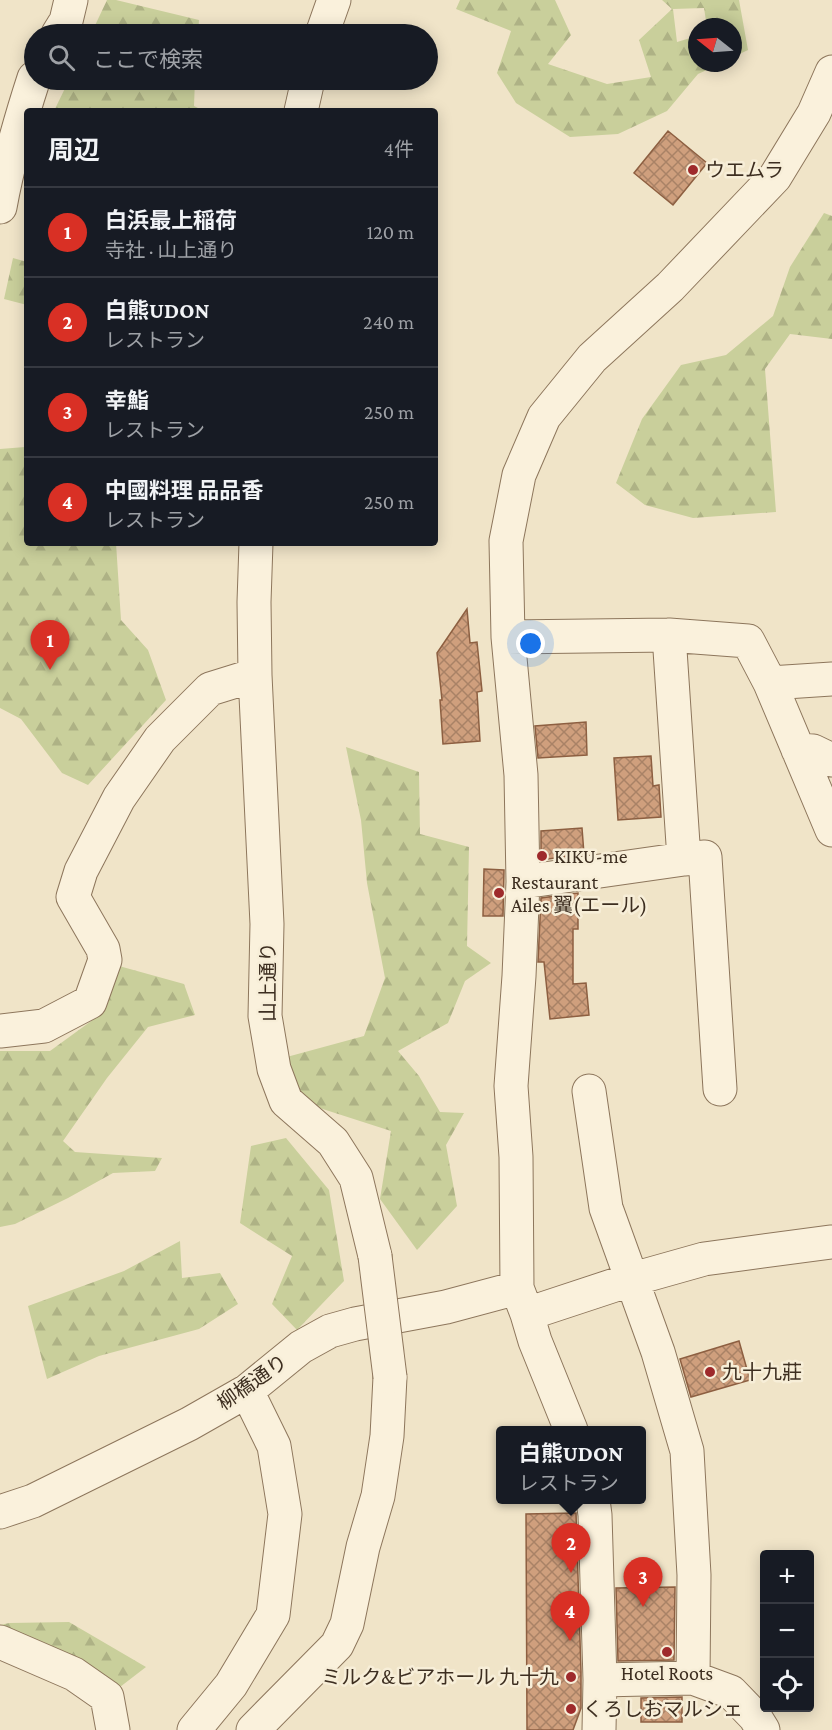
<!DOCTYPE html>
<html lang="ja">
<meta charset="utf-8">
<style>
:root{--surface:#171b24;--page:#242831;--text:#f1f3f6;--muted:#9ea1a6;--line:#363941;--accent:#d93025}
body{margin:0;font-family:"Crimson Pro","Noto Sans JP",serif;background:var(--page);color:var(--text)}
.controls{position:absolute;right:18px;bottom:18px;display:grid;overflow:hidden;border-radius:6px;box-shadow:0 3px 15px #0003}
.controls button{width:54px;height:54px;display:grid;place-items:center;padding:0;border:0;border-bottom:2px solid var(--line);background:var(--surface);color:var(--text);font:30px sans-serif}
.compass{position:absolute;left:688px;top:18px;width:54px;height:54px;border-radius:50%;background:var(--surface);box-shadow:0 3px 15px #0003;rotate:287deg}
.you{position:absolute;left:531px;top:644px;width:21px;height:21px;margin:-15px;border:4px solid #fff;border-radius:50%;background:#1a73e8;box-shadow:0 0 0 9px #1a73e833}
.badge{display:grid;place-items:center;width:39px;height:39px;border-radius:50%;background:var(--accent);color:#fff;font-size:20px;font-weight:700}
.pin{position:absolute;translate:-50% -50px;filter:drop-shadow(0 2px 3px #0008)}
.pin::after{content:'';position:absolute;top:32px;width:21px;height:18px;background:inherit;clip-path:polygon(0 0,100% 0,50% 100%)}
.popup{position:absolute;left:496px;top:1426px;width:150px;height:78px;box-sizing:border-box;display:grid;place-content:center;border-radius:6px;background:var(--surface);filter:drop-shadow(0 2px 4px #0005);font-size:20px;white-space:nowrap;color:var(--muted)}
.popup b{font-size:22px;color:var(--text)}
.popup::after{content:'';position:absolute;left:50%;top:100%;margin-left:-12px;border:12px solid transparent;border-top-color:var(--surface)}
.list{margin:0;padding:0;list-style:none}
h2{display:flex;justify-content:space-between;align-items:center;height:78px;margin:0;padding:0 24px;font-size:26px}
h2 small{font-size:20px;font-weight:400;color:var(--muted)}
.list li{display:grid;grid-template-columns:39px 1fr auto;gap:18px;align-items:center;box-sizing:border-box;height:90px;padding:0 24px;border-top:2px solid var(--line)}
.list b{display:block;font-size:22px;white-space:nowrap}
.list p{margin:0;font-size:20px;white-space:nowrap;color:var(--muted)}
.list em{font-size:20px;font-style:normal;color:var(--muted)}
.icon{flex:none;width:33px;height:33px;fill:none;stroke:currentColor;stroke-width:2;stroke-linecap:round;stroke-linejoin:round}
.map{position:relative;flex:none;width:832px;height:1730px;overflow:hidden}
.search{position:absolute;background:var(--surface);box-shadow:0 3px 15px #0003;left:24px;top:24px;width:414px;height:66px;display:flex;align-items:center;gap:15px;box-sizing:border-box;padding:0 21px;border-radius:33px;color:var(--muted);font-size:22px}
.panel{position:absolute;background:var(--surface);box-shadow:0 3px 15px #0003;left:24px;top:108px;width:414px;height:438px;border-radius:6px}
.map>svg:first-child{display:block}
.forest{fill:url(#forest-firs)}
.building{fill:url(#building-cross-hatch);stroke:#8d5f41;stroke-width:1.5}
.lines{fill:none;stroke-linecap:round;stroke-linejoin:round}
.minor-casing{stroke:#8d765c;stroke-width:35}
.minor{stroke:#faf1dc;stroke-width:33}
.minor-bridge-casing{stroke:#8d765c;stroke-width:35;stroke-linecap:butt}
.minor-bridge{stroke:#faf1dc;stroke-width:33}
.poi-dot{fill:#9e2a2b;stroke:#f7eed8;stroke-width:2}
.labels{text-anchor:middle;stroke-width:5;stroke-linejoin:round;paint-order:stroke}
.poi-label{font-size:20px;fill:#3d2e20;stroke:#f7eed8;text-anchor:start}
.street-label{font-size:20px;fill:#3d2e20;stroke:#f7eed8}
</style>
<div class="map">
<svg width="832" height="1730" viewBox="0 0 832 1730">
<defs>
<pattern id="forest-firs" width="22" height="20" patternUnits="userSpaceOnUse" patternTransform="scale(1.5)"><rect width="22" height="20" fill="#c9cf9b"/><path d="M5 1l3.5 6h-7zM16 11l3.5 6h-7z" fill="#aeb285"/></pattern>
<pattern id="building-cross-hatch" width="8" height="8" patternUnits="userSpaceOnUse" patternTransform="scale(1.5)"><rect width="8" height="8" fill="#cf9f7d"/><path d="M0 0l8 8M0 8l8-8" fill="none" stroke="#a98266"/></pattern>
</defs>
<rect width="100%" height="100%" fill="#f0e4c8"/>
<path class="forest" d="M107,0h9l83,20 -1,14h-107z
M460,0h95l16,35 -23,29 59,20 44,-7 -12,-37 33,-31 -10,-9h77l9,50 -15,7v-30h-26l-3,-19 -31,1 4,33 20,-6v27h25l-24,11 -31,37 -49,23 -48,3 -54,-34 -19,-30 14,-42 -55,-22z
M69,80h126l-1,26 10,5h-150z
M824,213l8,3v123l-42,-5 -25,35 11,143 -83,6 -48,-13 -29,-22 26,-64 39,-54 45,-10 47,-39 17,-49z
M13,258l14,4v43l-23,-6z
M27,444v99h89l5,77 27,30 18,50 -78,85 -26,-12 -41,-54 -21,-11v-259l25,-2z
M346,747l73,25 1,62 49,13 -2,99 24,17 -26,18 -17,42 -50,28 21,25 21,36 24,1 -18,32 11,61 -40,44 -37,-51 11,-68 -87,-28 -21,-45 81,-22 21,-58 -18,-95 -6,-63z
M119,966l65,18 11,31 -47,12 -41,51 -44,63 12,11 87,6 -7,13 -42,2 -45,25 -53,26 -15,3v-176h50l44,-32z
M286,1138l43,52 15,91 -47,49 -25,-26 20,-48 -52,-33 11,-77z
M180,1241l2,37 38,-5 18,31 -39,25 -100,27 -52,23 -19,-73 96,-35z
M69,1622l77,45 -39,30 -107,-55v-17l9,-2z"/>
<path class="building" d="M668,131l39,32 -34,42 -39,-32z
M467,609l3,34 7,-1 5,49 -5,1 3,49 -37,3 -3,-44h2l-5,-47z
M586,722l1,33 -49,3 -3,-32z
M651,756l2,30 6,-1 2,32 -43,3 -4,-62z
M582,828l2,26 -43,6v-29z
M484,869l20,1 -1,46h-20z
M578,893v36h-5v55l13,-1 3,32 -39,4 -6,-57h-6l3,-64z
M739,1341l11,39 -59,17 -11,-38z
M576,1513l5,159v36l-8,22h-46l-1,-216z
M675,1587l-1,73 -56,1 -2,-73z
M682,1697v25h-41v-24z"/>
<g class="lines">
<defs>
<path id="minor" d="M58,34l8,-13 5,-21
M322,34l12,-34
M301,111l7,-31
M0,207c8,-44 20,-86 34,-129
M256,543l-2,59 1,73 12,249 -2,92 9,53 12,32 47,41 23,36 19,78
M669,635l15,224
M508,637l161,-2 79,6 22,42 62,147
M770,683l62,-4
M798,750l15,1 19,9
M523,882l161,-23 21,-2 15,232
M0,1031l44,-5 46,-24 15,-42 -2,-11 -30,-52 8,-26 38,-73 41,-59 50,-50 45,-14
M589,1091l17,117 52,144 29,99 7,124 -1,103
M527,1314l106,-35 71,-20 126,-17
M571,1430l-36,-89 -8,-27 -10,-26 -1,-131 -5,-71 8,-110 4,-94 -2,-107 -13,-138 -2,-96 13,-66 25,-58 48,-59 78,-71 105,-110 39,-64 18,-41
M593,1500l2,15 5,165 -1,50
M0,1512l33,-11 156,-77 58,-33 54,-44 29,-16 25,-7 91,-17 71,-19
M0,1642l74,32 33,23 6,33
M600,1680l93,-2 38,14 24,25 8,13
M194,1730l37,-45 42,-70 12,-101 -11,-68 -27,-55
M253,1730l84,-85 10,-21 16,-77 15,-51 9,-60 3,-59"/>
</defs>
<use href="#minor" class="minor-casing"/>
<use href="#minor" class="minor"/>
<defs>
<path id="minor-bridge" d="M375,1256l15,121"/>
</defs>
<use href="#minor-bridge" class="minor-bridge-casing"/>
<use href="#minor-bridge" class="minor-bridge"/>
</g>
<g class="poi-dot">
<circle cx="693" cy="170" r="6"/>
<circle cx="542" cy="856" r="6"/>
<circle cx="499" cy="893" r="6"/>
<circle cx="710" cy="1372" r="6"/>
<circle cx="667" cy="1652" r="6"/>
<circle cx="571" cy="1677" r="6"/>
<circle cx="571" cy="1709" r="6"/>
</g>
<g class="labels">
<g class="poi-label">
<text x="705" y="177">ウエムラ</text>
<text x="554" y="863">KIKU-me</text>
<text x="511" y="889">Restaurant<tspan x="511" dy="23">Ailes 翼(エール)</tspan></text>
<text x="722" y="1379">九十九莊</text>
<text x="667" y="1680" text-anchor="middle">Hotel Roots</text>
<text x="559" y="1684" text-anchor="end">ミルク&amp;ビアホール 九十九</text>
<text x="583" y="1716">くろしおマルシェ</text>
</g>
<g class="street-label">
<text transform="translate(268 982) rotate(-90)" y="7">山上通り</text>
<text transform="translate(252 1382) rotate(-35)" y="7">柳橋通り</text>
</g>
</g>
</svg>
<div class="controls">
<button>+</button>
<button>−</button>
<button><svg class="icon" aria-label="locate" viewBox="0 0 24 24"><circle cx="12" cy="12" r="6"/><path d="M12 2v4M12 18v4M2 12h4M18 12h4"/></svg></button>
</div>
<svg class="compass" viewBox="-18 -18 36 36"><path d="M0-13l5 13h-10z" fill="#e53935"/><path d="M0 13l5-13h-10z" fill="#9ea1a6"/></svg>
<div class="you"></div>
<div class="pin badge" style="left:50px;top:670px">1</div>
<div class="pin badge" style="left:571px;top:1573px">2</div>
<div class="popup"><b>白熊UDON</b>レストラン</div>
<div class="pin badge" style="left:643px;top:1607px">3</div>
<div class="pin badge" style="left:570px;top:1641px">4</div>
<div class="search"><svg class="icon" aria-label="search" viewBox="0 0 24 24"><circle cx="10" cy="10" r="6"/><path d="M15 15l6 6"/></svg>ここで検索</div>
<section class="panel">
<h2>周辺<small>4件</small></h2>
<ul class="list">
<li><span class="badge">1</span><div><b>白浜最上稲荷</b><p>寺社 · 山上通り</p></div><em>120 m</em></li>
<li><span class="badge">2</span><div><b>白熊UDON</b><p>レストラン</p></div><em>240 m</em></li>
<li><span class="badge">3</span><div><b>幸鮨</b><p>レストラン</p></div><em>250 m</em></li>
<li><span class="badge">4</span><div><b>中國料理 品品香</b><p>レストラン</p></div><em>250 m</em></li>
</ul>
</section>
</div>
